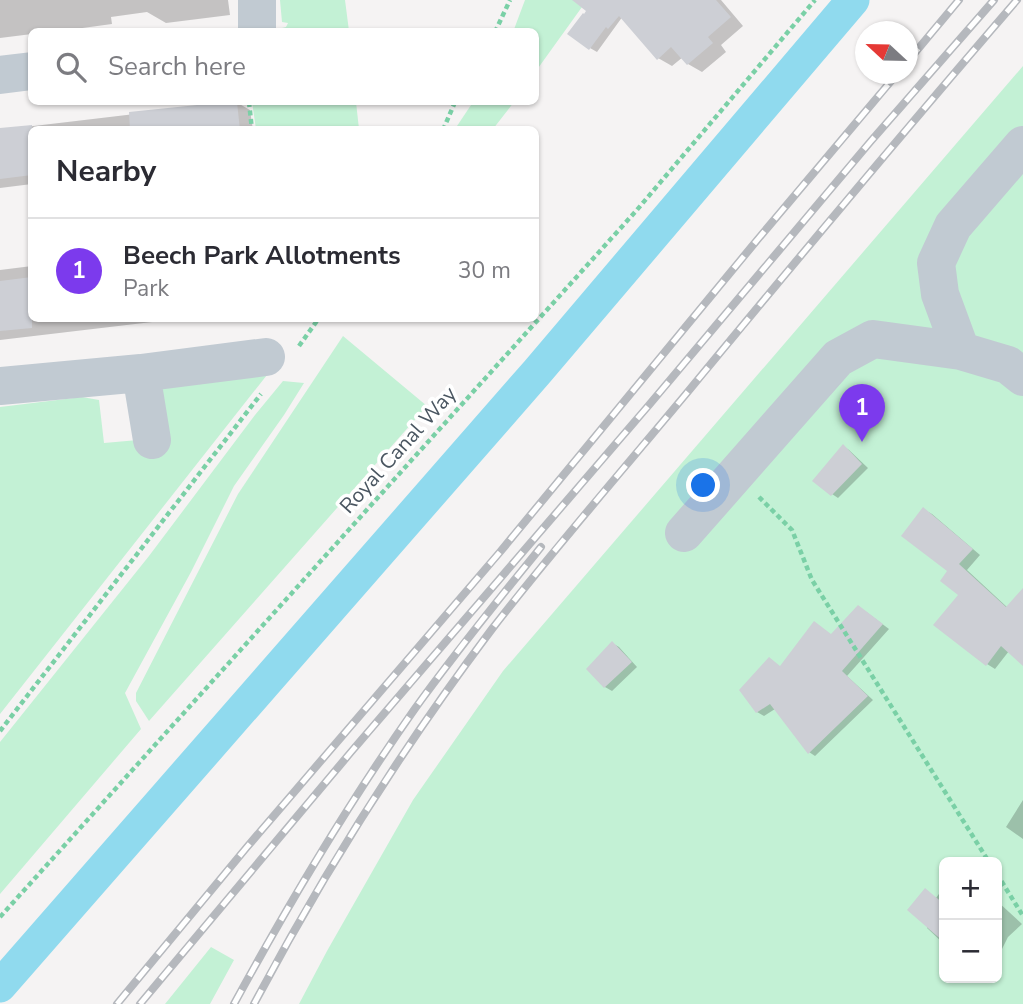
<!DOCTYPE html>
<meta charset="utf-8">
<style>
:root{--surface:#fff;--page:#f2f2f3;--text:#2b2b33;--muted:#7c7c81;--line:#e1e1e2;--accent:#7c3aed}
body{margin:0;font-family:"Nunito Sans",sans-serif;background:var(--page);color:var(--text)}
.controls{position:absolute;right:21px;bottom:21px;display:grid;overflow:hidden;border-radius:10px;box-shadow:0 2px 5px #0004}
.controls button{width:63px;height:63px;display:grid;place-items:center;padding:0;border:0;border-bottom:2px solid var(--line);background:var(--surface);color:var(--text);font:35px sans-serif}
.compass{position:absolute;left:855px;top:21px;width:63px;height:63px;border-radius:50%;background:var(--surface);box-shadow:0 2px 5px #0004;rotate:292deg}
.you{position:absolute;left:704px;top:486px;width:24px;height:24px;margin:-18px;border:5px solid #fff;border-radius:50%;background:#1a73e8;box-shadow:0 0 0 10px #1a73e833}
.badge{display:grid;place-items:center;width:46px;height:46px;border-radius:50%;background:var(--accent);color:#fff;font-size:23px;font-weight:700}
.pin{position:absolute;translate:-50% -58px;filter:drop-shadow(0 2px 4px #0008)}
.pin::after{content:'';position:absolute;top:37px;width:24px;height:21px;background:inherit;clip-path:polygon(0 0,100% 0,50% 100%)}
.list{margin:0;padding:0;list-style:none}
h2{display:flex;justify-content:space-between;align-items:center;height:91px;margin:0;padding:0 28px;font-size:30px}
h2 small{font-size:23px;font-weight:400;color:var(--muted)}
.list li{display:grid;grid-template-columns:46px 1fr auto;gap:21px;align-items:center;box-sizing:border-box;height:105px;padding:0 28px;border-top:2px solid var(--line)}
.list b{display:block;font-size:26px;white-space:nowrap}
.list p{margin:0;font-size:23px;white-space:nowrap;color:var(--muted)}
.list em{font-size:23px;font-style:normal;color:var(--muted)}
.icon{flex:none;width:38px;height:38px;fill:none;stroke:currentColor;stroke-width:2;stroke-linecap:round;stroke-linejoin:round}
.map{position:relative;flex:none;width:1023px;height:1004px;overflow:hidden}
.search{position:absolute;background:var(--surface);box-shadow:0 2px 5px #0004;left:28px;top:28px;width:511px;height:77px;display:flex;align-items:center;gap:18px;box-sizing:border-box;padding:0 24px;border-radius:10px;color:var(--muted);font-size:26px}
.panel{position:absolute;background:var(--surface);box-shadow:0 2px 5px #0004;left:28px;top:126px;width:511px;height:196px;border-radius:10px}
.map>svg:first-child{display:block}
.green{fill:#c3f1d5;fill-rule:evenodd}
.shadow{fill:#0003}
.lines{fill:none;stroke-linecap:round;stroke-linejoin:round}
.canal{stroke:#90daee;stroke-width:33}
.building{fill:#cdcfd5}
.path{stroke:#7ad0a6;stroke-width:4.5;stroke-dasharray:5 3.5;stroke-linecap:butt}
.minor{stroke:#c1cad2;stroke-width:38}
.rail-casing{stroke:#b5b8bd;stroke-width:8}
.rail{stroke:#fff;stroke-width:5;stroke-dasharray:16;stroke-linecap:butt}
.labels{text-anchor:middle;stroke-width:7;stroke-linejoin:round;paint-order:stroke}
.street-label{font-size:21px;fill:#4a5661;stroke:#fff}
</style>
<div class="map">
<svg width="1023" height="1004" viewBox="0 0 1023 1004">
<rect width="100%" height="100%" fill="#f5f3f3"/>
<path class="green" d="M280,0h65l4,31h-67v-3l4,-1 2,-4 -6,-1z
M525,0h62l-51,71v-39h-23z
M1023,66v938h-724l28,-53 86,-151 90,-129zM944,862h53v116h-53z
M252,102h104l3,27h-103z
M473,102h41l-21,27h-38z
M343,336l84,70 -278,315 -13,-20v-8l102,-199z
M274,366l-274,348v-307l82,-10 17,3 5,43 57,-5 1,-50z
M283,381l21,2 -20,32 -50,71 -43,86 -66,121 16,36 -141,165v-152l149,-186 106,-141z
M211,947l23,13 -24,44h-45z"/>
<path class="shadow" d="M0,0h228l2,15 -64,8 -19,-11 -36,5 1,7 -59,8h-21v2l-32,4z
M597,0h6l20,16 -26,36 -7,-4z
M656,0h65l22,26 -22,19 5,7 -24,20 -14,-8 -5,-7 -11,9 -14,-8z
M236,102l14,8 3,20h-221v54l-32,4v-58z
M32,266v52h154l-186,22v-70z
M843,446l6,4 19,18 -30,30 -6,-4z
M923,509l9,5 48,41 -13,15 41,38 15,-13v69l-14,-13 -14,18 -8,-5 -27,-69z
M865,611l24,18 -42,47 26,24 -58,56 -6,-4 -34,-43 -11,7 -7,-4 28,-39z
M612,643l7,4 18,20 -25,24 -7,-4 -17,-18z
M1023,800v39l-17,-12z
M944,887v57l-17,-16 9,-30z
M997,901l25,23 -14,13 -11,22z"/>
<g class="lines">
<path class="canal" d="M0,986l537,-614 316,-372"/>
</g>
<path class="building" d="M572,0h144l15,17 -23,20 5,6 -26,22 -16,-18 -14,13 -38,-44 -11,13 -2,-2 -17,23 -22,-16 16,-21 1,1 2,-3z
M226,102h11l3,28h-110l-1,-18z
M32,125v50l-32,4v-51z
M32,277v51l-32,3v-50z
M843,444l19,20 -31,32 -19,-15z
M923,507l50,42 -14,15 47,43 17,-19v78l-22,-20 -15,20 -53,-41 25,-30 -18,-14 7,-10 -46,-35z
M858,605l25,19 -41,47 26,25 -60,58 -38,-50 -14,9 -17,-23 30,-33 11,9 34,-45 17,13z
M612,641l20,21 -28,26 -18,-19z
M925,888l19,16v38l-37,-32z"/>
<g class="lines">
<path class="path" d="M495,32l15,-32
M249,102l3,28
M443,130l12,-28
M299,346l20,-28
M759,497l33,33 20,50 177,282
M0,731l261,-337
M997,874l26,42
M0,917l636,-706 179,-211"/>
<path class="minor" d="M257,32v-32
M0,75l32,-4
M961,351l-21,-57 -4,-31 17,-37 70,-81
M141,373l11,67
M0,386l141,-13 125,-16
M684,533l154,-175 35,-19 88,12 47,14 15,12"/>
<defs>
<path id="rail" d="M908,61l51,-61
M117,1004l130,-157 253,-295 258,-313 139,-165
M140,1004l211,-252 298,-347 222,-264 123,-141
M234,1004c55,-101 114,-200 180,-294 40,-56 84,-110 127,-163
M254,1004c69,-130 149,-257 238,-375 62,-80 129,-157 194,-235 109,-132 219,-264 331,-394"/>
</defs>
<use href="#rail" class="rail-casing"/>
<use href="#rail" class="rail"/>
</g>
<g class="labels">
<g class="street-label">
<text transform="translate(398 450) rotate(-48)" y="7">Royal Canal Way</text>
</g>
</g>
</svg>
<div class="controls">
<button>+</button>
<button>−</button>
</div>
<svg class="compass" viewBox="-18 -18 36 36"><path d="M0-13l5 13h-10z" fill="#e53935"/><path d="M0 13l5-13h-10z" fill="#7c7c81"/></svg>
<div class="you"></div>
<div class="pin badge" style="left:862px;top:442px">1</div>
<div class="search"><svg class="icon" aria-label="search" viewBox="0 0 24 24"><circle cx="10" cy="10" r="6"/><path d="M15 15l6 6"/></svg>Search here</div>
<section class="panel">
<h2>Nearby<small></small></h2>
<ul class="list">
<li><span class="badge">1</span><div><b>Beech Park Allotments</b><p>Park</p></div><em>30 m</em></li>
</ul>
</section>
</div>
